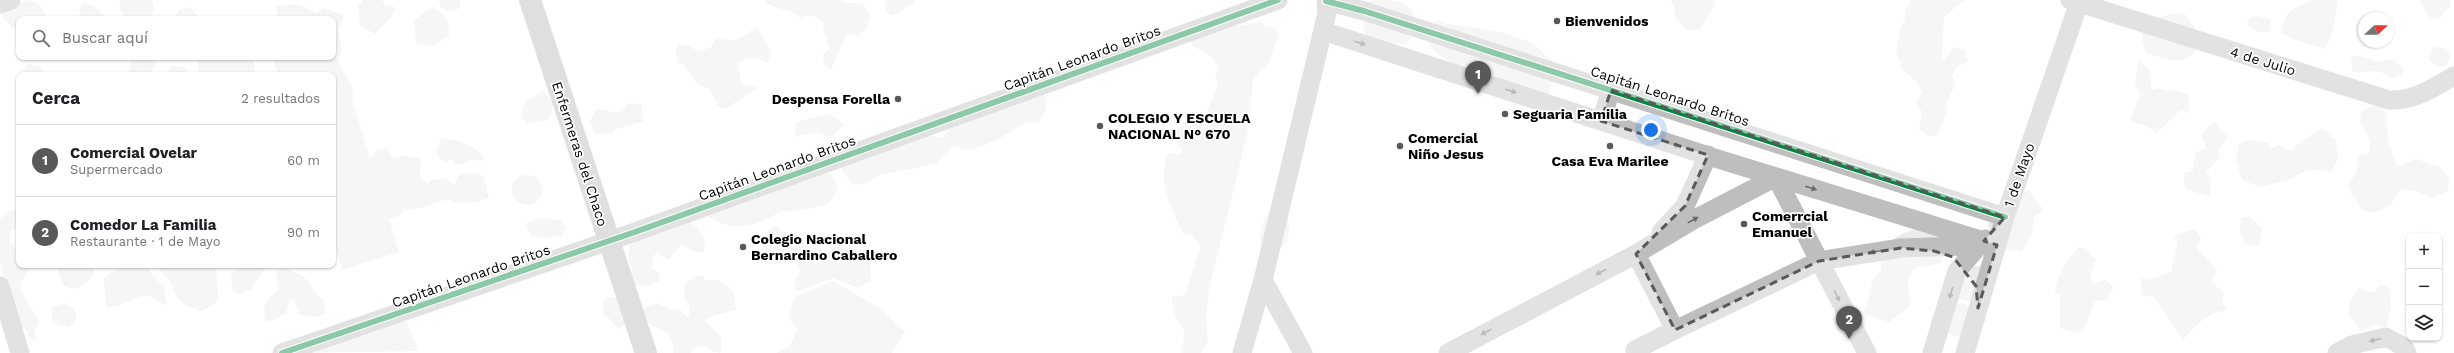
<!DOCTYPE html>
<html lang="es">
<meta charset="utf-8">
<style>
:root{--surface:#fff;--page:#f6f6f6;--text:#202124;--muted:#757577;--line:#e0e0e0;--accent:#595959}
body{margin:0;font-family:"Work Sans",sans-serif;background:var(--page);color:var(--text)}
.controls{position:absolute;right:12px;bottom:12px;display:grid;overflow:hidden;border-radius:8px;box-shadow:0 1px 3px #0004}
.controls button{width:36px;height:36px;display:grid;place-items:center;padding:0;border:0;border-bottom:1px solid var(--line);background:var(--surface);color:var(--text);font:20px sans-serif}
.compass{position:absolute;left:2358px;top:12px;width:36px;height:36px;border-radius:50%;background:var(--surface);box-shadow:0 1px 3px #0004;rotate:68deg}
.you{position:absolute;left:1651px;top:130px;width:14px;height:14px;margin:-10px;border:3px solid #fff;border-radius:50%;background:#1a73e8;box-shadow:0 0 0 6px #1a73e833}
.badge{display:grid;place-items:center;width:26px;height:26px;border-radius:50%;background:var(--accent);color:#fff;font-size:13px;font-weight:700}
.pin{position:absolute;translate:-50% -33px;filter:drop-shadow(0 1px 2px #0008)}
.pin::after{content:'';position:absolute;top:21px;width:14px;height:12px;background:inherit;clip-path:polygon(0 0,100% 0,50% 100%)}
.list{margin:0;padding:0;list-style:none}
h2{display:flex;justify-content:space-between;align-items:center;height:52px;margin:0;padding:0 16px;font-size:17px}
h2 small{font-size:13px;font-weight:400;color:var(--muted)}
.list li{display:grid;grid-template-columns:26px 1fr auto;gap:12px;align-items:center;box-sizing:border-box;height:72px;padding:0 16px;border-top:1px solid var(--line)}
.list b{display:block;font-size:15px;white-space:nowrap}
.list p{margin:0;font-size:13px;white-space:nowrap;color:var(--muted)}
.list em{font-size:13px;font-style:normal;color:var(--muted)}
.icon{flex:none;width:22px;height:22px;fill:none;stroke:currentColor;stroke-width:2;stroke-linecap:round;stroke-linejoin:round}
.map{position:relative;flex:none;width:2454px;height:353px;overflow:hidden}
.search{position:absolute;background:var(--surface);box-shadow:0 1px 3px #0004;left:16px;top:16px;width:320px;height:44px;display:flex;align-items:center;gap:10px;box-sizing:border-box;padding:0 14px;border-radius:8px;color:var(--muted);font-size:15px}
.panel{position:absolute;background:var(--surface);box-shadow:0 1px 3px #0004;left:16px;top:72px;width:320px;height:196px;border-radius:8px}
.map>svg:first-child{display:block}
.green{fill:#ebebeb}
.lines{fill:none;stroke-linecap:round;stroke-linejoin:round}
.minor{stroke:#bebebe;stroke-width:19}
.secondary{stroke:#b8b8b8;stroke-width:22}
.cycleway-casing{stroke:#fff;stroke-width:8}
.cycleway{stroke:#00873e;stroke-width:6}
.oneway{fill:#686868}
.marked{fill:none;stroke:#595959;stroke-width:3;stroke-dasharray:8 5;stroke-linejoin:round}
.poi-dot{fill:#595959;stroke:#fff;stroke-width:1.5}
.labels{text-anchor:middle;stroke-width:3.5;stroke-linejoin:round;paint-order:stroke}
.poi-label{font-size:14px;font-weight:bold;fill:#000;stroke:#fff;text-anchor:start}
.street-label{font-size:14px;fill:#000;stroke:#fff}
</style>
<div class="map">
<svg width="2454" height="353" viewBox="0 0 2454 353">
<rect width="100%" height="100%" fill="#fff"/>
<path class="green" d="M28,0c10,1 18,9 17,19h-26v10l-6,-1 -10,-9 -1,-9z
M119,0h33l2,7 -3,12h-24l-6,-8z
M363,0h19l3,5 10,2 -3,10 -17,17 -15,-9 -2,-18z
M439,0h22l-2,9 -11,2 -7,-3z
M765,0h75l7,3h15l9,12 -4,12 -9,9 -11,-3 -16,37 -7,-6 -1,-10 7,-5 -7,-21 1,-4c-8,-8 -13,-11 -24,-6 -13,-12 -27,-7 -35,-18z
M886,0h29l-2,3 -20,13 -5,-2 -4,-9z
M1380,0c22,0 31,3 38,24l-5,12 -8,8 -9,-1 -6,3 -24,-10 -3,-8 2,-23 5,-4z
M1671,0h43l1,5 -16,25h-12l-12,-12 -1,-11z
M1911,0h54l-21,17 -2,45 13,-15 10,3 3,12 -10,4 -6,9 4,9 -10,19 1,9 -10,24h-9l-9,-7 3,-17 -6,-10 6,-10 -5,-10 -14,-12 -7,-19 4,-22 5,-9v-8z
M2313,0h25l-5,31 -8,18 -33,-10 -11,-7c5,-23 12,-23 32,-32z
M2422,0h28v6l-11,13 -10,-2 -9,-15z
M84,3l11,4 9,8 -4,1 1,3h-19l-3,-10z
M299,4l16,9 9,-5 20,7 -2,8 -4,6 4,21 -4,9 1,5 14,24 -1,11 18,59 8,-9 8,-1 8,10 11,-3 16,4 -1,18 7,7 4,-4 14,-2 9,7 5,-11 20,-1 5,4 5,21c-9,3 -20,6 -30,5 -5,0 -8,-4 -12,-3 -15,3 -28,10 -43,10l-6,6 -9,3 10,33 -57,18 -9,-29v-166h-55l-6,-18h61v-38h-56v-13z
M186,7l5,1 9,11h-25l3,-8z
M433,7c14,9 17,13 16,29l-16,10 -17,-3 -2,-23z
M2175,14h10l17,24c-11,31 -31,23 -56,15l-4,-10v-18l20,-9z
M2258,16l13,4 -2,12h-10l-12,-8 3,-7z
M1437,19l7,4 60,10 29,10 24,23 -10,33c-20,-7 -126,-36 -119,-64 1,-5 7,-11 9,-16z
M1261,22l4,6 6,-2 8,8 -11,30 -15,15 -5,51 -38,155 -4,32 2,24 -7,12h-20l4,-20 -10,-18 -4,-18 14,-2 16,-49 -11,-12 -5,2c-11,-20 -31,-61 -16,-83l12,1 1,-5 -8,-10c4,-12 9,-18 20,-24l10,3 14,-32 -3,-11 4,-6 -7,-11 -20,-13v-6l37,-12z
M757,27l14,25 -3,11c-12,-5 -19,-9 -30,0l3,21 18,3 -34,22 -8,-4 -7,-16c-15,-2 -19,-14 -27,-26h-5l1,-4 -4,-5 3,-10 9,1 12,7 12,-5 4,-8c7,-2 12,2 19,1 9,-1 15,-10 23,-13z
M2433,47l12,1 4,4 1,7 -4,7 -8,1 -9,-7z
M2361,56l16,5 15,-2 11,9v6l-12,5 -12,-8 -26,1 -3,-15z
M132,57h22l2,8 -8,10h-19z
M197,57h56l2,18h-56z
M2138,61l11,8 3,21 6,-2 10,3 3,-2 18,6v18l-8,-3 -24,23 -13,-8 -14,-4 10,-27 -5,-10z
M29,64l11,2 5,9h-25v-3z
M171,65l16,3v7h-22z
M1039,86c10,17 11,21 -1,37l-12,-1 -27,17 -20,8 -10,3 -16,-4 -17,18 -56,11 -16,9 -11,1 -12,-15 3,-9 88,-26 11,3 4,-7 9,-7z
M543,91l10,12 -3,15 -6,3 -17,2 -6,-7 4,-14z
M629,103l12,1 3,17 -28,8 -4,5 -18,-1 -4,-12 6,-12 22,4z
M2377,103l9,10 2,26 9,28 19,-8 24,8 9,11 -1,13 -16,7 -16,-7 -15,-1 -10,14 -17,9 -11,-3 -11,-15 -4,-11 9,-11 1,-18 11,-1 1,-14 -10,-17 1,-11z
M830,114l14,11 -13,13 -13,-6 -23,5 1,-15z
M2214,121l14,16 -9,12 1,8 -14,15 5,5 -1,20 -24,-8 -2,-6 1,-10 8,-2 2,-18 11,-5 -4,-13z
M2322,128l14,12 2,19 -6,13 -24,-3 -20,11 -27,7 -19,-7 -6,-20 3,-16 11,-4 19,3 2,6 7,-4 14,6 5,-6z
M441,138c14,2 40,7 43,23l-12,-1 -14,5 -7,-6 -6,4 -9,-10z
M831,174l7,15 -10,15c-16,5 -30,6 -46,8 -6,1 -14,7 -20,9 -18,9 -41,6 -56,-6l108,-40z
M512 190a15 15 0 1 1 30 0a15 15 0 1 1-30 0Z
M2028,190l16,20 -10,7 -2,17 -10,18c-21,-4 -28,-5 -34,-27 8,-15 24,-30 40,-35z
M19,208v20l-8,2 -2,12 10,10v13h9l1,3 -9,17c5,19 13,21 19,38l-5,8 3,8h-7l-4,-9 -9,-7 -17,-62v-42l7,-7z
M1272,210l16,6c3,22 -1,38 -27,33 -3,-14 0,-30 11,-39z
M2249,216l13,12 -3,18 -14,-2 -5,-14 1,-12z
M543,218l18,3 5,7 -4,8 -15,2 -15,-2 -6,-7v-5l4,-3z
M687,220c10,6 23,18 16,32h-9l-12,-8 -13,15 -9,-3 -3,-4 -5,6 2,6 -3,4 9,6 -1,7 -10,5 -15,-1 -8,-10 6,-5 -4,-12 2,-22z
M1930,224l11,5 6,21 -6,13 -15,4 -7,-1c-17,12 -9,22 -9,40l-21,16 -25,-8 9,-35 8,-9c-3,-33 24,-37 49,-46z
M778,226l5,7 18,7 11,13 17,-1 6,-5 22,2 13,5 1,27 -12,7 -26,-10 -36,14 -3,-10 7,-13 -5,-6 -28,1 -4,-1 -4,-6 8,-27z
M2195,229l6,9 -5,9 21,22 -6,12 13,12 -2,9 5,8c-19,3 -32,15 -44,30l-29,-43 -12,-2 -1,-17 6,2 24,-8 7,-33 -5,1 5,-6z
M2079,247l7,2 10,11 -5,14 1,10 13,-4 9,7 -7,12 -13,3c-3,8 -7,31 -19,30 -4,0 -11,-3 -15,-4v-34l-5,-1c2,-18 12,-33 24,-46z
M60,265h33l2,8c-8,11 -17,20 -31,13l-6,-16z
M125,265h24l2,9 14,14 1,16 -2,1c-23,-21 -31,1 -58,2l-2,-28 4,-5z
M160,265h56l2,35 -8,7 -10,4 -14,-6 -10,-9 -5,-13 -11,-13z
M243,265h22c-1,9 -10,14 -13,24l-12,5 -7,-2 -2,-14 1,-5z
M1972,266h9c3,9 16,40 5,46l-10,-10 -21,-3z
M285,269c31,8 20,19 39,31l2,12c-7,7 -19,6 -27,2l-5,-15 -5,3 -3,11 -11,7 -9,1c-5,-16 0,-22 13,-31l-3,-16 3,-4z
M698,275l6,2v3h15l14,10 3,20 -26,7 -5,4c11,12 21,12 15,32l-7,-2 -8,-6 -12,3 -2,5h-18v-9l-5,-11 -19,-9 -7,-7c1,-12 6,-11 16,-14l10,6 14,1v3l7,5 1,-10 -6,-11 1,-13z
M833,281l45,26 27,25 -13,21h-116l13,-6 9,-18 -10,-11 7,-21z
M2381,284l9,5 1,17 -5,23 -9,-5 -16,7c-16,-19 -16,-22 -3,-43l16,5z
M613,296l8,6 7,21 -10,6 -9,-11 -6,-3v-15z
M1949,300l29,8 10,12c-20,24 -36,19 -58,2l8,-15z
M65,303c12,5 15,16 4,24l-11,-2 -6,-6v-12z
M407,321l11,30 -125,2z"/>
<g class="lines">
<path class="minor" d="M2070,0l319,100c25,1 44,-12 65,-24
M1326,1l38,10 641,206
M0,4l11,-4
M1323,31l395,128 279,86
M1601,121l10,-31
M1661,232l24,-26 23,-51
M1636,254l39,76 -40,20 2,3
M1263,280l40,73
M0,286l20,67
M1675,330l144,-69 82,-13 59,-2 16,-4
M282,353l353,-121 643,-232
M1242,353l21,-73 64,-267 -1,-13
M1448,353l188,-99 59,-35 81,-42 91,176
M1932,353l25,-82 28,-32
M1965,353l40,-136 75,-217
M2337,353l15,-8 34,-8 18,10 3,6"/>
<path class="secondary" d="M530,0l116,353"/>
<defs>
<path id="cycleway" d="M1326,1l38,10 641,206
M282,353l353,-121 643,-232"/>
</defs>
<use href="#cycleway" class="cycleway-casing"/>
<use href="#cycleway" class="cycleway"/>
</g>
<defs><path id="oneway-solid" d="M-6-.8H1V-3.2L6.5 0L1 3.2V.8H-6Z"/></defs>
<g class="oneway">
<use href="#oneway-solid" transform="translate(1360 43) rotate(18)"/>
<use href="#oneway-solid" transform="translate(1511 91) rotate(18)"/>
<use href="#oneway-solid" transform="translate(1674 145) rotate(18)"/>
<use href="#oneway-solid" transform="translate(1811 188) rotate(17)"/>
<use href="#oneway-solid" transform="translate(1693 220) rotate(-29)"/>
<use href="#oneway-solid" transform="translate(1875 252) rotate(171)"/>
<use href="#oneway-solid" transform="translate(1601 272) rotate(153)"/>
<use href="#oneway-solid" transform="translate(1951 293) rotate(106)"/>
<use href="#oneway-solid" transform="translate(1837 296) rotate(62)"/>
<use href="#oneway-solid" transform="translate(1486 332) rotate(153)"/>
<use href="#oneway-solid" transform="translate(2375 340) rotate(167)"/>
</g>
<path d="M0 0H2454V353H0ZM1611,90l394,127 -21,24 13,4 -19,63 -2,-22 -23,-29 -19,-6 -33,-3 -82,13 -144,69 -39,-76 49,-48 23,-51 -107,-34z" fill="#fff" fill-opacity=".55" fill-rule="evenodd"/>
<path class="marked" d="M1611,90l394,127 -21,24 13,4 -19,63 -2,-22 -23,-29 -19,-6 -33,-3 -82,13 -144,69 -39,-76 49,-48 23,-51 -107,-34z"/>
<g class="poi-dot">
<circle cx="1557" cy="21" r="4"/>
<circle cx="898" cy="99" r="4"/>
<circle cx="1505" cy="114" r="4"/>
<circle cx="1100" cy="126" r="4"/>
<circle cx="1400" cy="146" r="4"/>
<circle cx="1610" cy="146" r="4"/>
<circle cx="1744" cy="224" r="4"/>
<circle cx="743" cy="247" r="4"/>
</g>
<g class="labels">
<g class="poi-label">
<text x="1565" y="26">Bienvenidos</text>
<text x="890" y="104" text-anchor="end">Despensa Forella</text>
<text x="1513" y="119">Seguaria Familia</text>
<text x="1108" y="123">COLEGIO Y ESCUELA<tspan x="1108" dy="16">NACIONAL N° 670</tspan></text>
<text x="1408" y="143">Comercial<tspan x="1408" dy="16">Niño Jesus</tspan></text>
<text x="1610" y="166" text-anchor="middle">Casa Eva Marilee</text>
<text x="1752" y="221">Comerrcial<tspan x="1752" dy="16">Emanuel</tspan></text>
<text x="751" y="244">Colegio Nacional<tspan x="751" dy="16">Bernardino Caballero</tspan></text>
</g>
<g class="street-label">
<text transform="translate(1082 58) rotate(-20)" y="5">Capitán Leonardo Britos</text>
<text transform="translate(2263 61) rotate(17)" y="5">4 de Julio</text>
<text transform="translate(1670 96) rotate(18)" y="5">Capitán Leonardo Britos</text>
<text transform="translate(580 154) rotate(72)" y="5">Enfermeras del Chaco</text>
<text transform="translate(777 168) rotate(-20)" y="5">Capitán Leonardo Britos</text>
<text transform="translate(2019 175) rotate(-71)" y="5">1 de Mayo</text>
<text transform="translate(471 276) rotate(-19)" y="5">Capitán Leonardo Britos</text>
</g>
</g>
</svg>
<div class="controls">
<button>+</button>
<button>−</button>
<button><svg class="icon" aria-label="layers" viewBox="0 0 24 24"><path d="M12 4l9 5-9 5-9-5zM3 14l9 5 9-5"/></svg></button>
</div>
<svg class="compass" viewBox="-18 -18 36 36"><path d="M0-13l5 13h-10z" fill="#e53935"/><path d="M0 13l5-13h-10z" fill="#757577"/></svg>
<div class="you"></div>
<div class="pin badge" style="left:1478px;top:94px">1</div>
<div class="pin badge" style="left:1849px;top:339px">2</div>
<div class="search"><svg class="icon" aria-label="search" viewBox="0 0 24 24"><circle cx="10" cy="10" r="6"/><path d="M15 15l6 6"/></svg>Buscar aquí</div>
<section class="panel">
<h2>Cerca<small>2 resultados</small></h2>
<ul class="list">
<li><span class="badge">1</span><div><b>Comercial Ovelar</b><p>Supermercado</p></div><em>60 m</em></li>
<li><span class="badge">2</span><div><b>Comedor La Familia</b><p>Restaurante · 1 de Mayo</p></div><em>90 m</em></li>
</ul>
</section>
</div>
